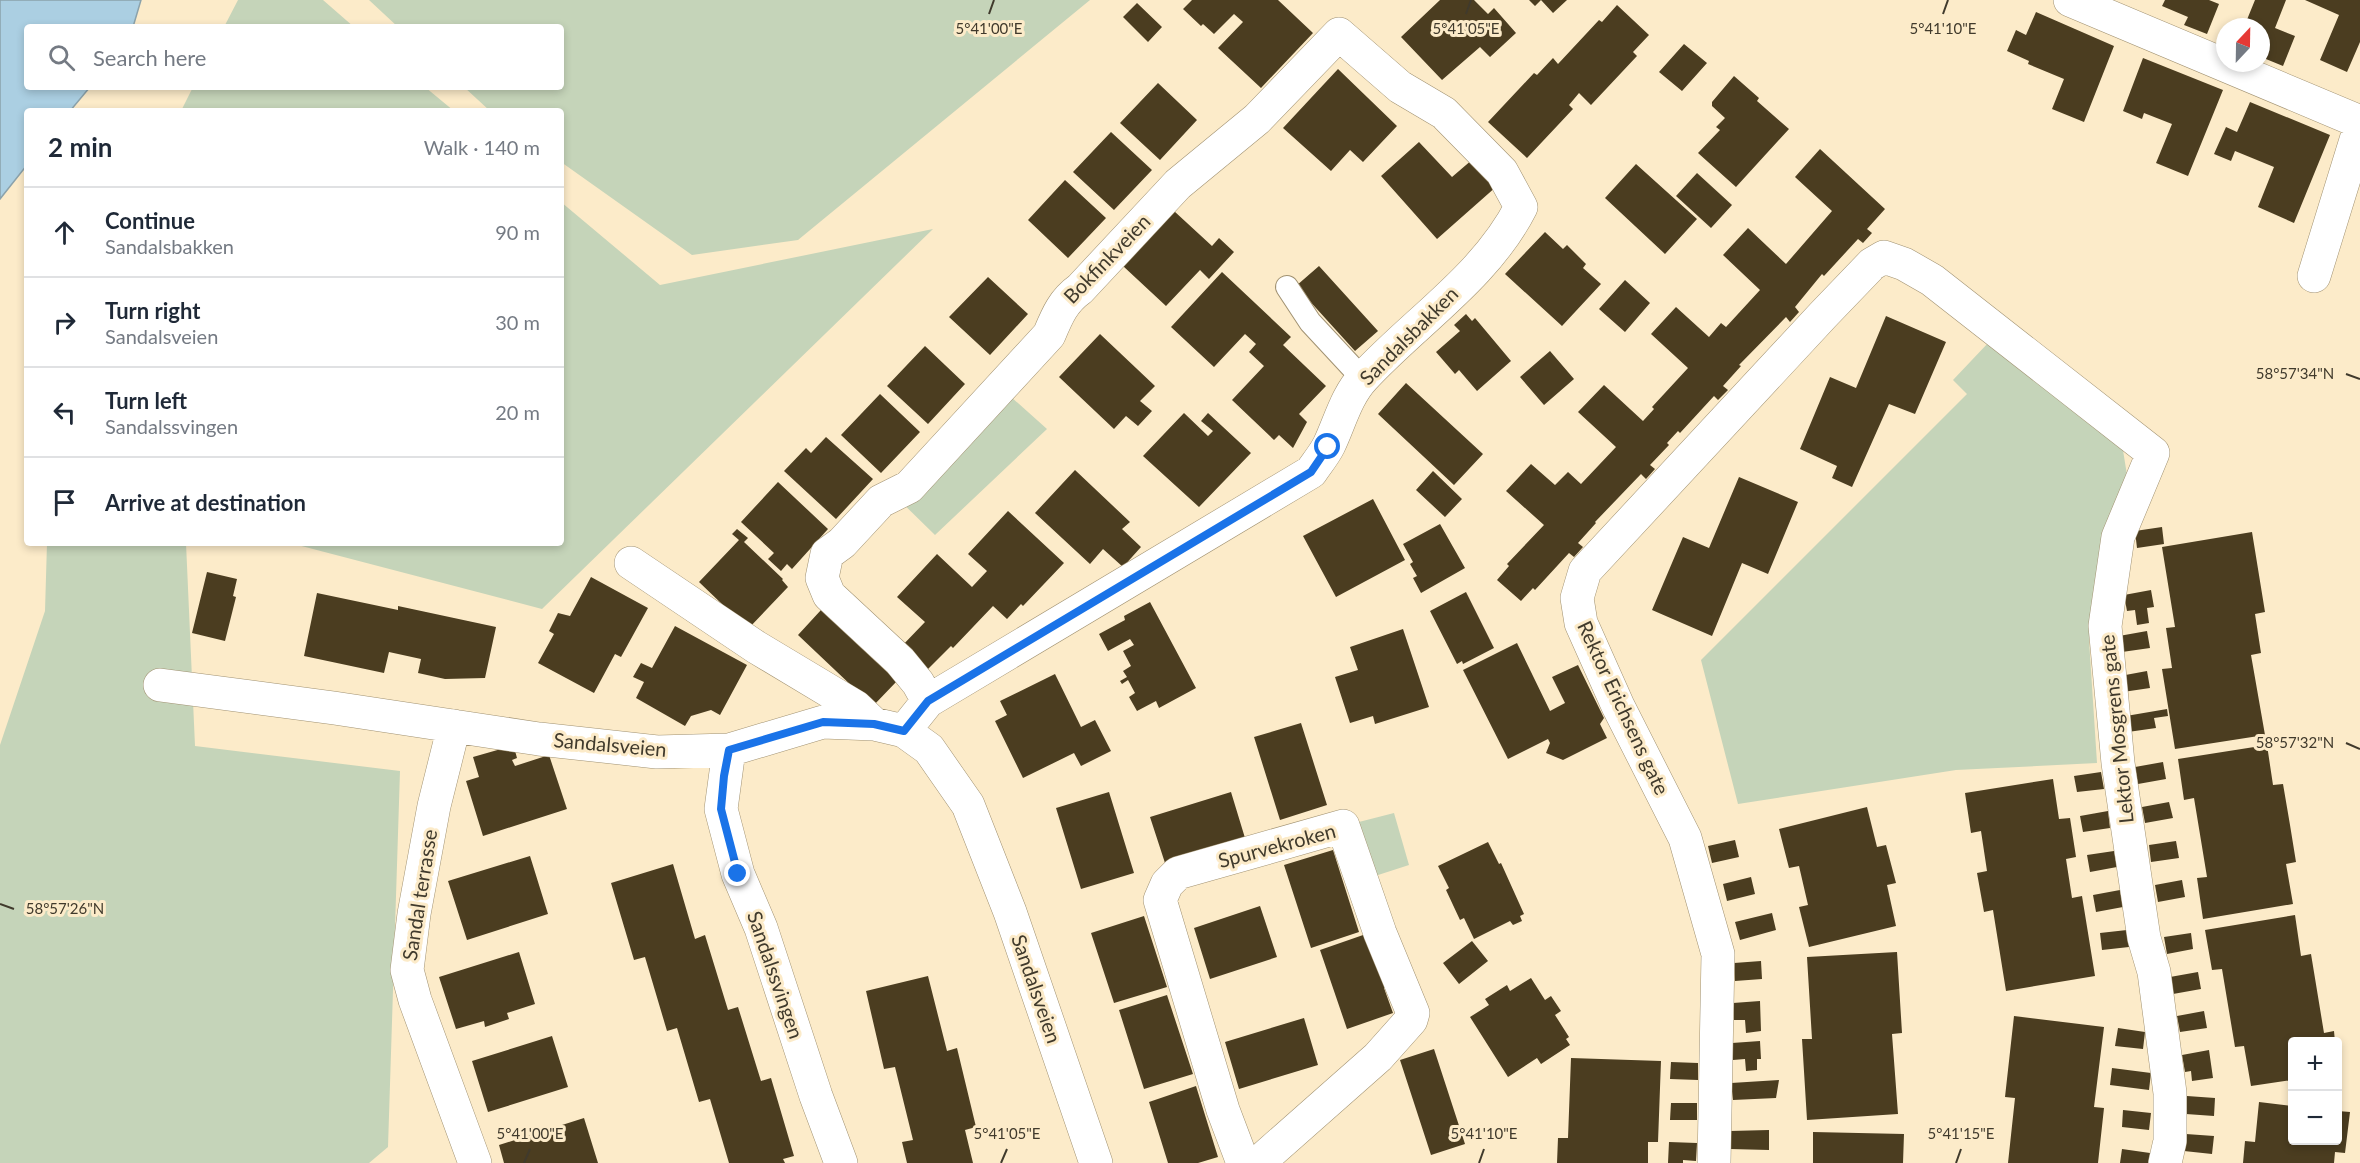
<!DOCTYPE html>
<meta charset="utf-8">
<style>
:root{--surface:#fff;--page:#f6f6f7;--text:#1f2937;--muted:#747a83;--line:#e0e1e3}
body{margin:0;font-family:Lato,sans-serif;background:var(--page);color:var(--text)}
.controls{position:absolute;right:18px;bottom:18px;display:grid;overflow:hidden;border-radius:6px;box-shadow:0 3px 9px #0003}
.controls button{width:54px;height:54px;display:grid;place-items:center;padding:0;border:0;border-bottom:2px solid var(--line);background:var(--surface);color:var(--text);font:30px sans-serif}
.compass{position:absolute;left:2216px;top:18px;width:54px;height:54px;border-radius:50%;background:var(--surface);box-shadow:0 3px 9px #0003;rotate:22deg}
.stop{position:absolute;width:18px;height:18px;margin:-14px;border:4px solid #1a73e8;border-radius:50%;background:#fff}
.stop.end{background:#1a73e8;border-color:#fff;box-shadow:0 2px 6px #0008}
.list{margin:0;padding:0;list-style:none}
h2{display:flex;justify-content:space-between;align-items:center;height:78px;margin:0;padding:0 24px;font-size:26px}
h2 small{font-size:20px;font-weight:400;color:var(--muted)}
.list li{display:grid;grid-template-columns:39px 1fr auto;gap:18px;align-items:center;box-sizing:border-box;height:90px;padding:0 24px;border-top:2px solid var(--line)}
.list b{display:block;font-size:22px;white-space:nowrap}
.list p{margin:0;font-size:20px;white-space:nowrap;color:var(--muted)}
.list em{font-size:20px;font-style:normal;color:var(--muted)}
.icon{flex:none;width:33px;height:33px;fill:none;stroke:currentColor;stroke-width:2;stroke-linecap:round;stroke-linejoin:round}
.map{position:relative;flex:none;width:2360px;height:1163px;overflow:hidden}
.search{position:absolute;background:var(--surface);box-shadow:0 3px 9px #0003;left:24px;top:24px;width:540px;height:66px;display:flex;align-items:center;gap:15px;box-sizing:border-box;padding:0 21px;border-radius:6px;color:var(--muted);font-size:22px}
.panel{position:absolute;background:var(--surface);box-shadow:0 3px 9px #0003;left:24px;top:108px;width:540px;height:438px;border-radius:6px}
.map>svg:first-child{display:block}
.green{fill:#c5d4b9}
.water{fill:#abcfe2;stroke:#8ba2ab;stroke-width:1.5}
.building{fill:#4b3d20}
.lines{fill:none;stroke-linecap:round;stroke-linejoin:round}
.lane-casing{stroke:#a19272;stroke-width:24}
.street-casing{stroke:#a19272;stroke-width:34}
.lane{stroke:#fff;stroke-width:22}
.street{stroke:#fff;stroke-width:33}
.route{stroke:#1a73e8;stroke-width:8}
.ticks{fill:none;stroke:#403a2c;stroke-width:2}
.labels{text-anchor:middle;stroke-width:6;stroke-linejoin:round;paint-order:stroke}
.street-label{font-size:20px;fill:#403a2c;stroke:#fcebc9}
.ticks-label{font-size:15px;text-anchor:middle;fill:#403a2c;stroke:#fcebc9;stroke-width:6;stroke-linejoin:round;paint-order:stroke}
</style>
<div class="map">
<svg width="2360" height="1163" viewBox="0 0 2360 1163">
<rect width="100%" height="100%" fill="#fcebc9"/>
<path class="green" d="M238,0h85l31,27h-130z
M369,0h721l-292,240 -106,15 -131,-93v-51h-71l-26,-24h97v-60h-163z
M193,87h232l29,24h-273z
M561,202l99,83 273,-56 -391,380 -252,-66h271z
M1989,342l133,102 5,31 -23,55 -15,110 8,123 -141,7 -218,34 -37,-144 266,-266 -14,-14z
M1001,388l46,41 -112,106 -46,-45z
M47,543h139l9,203 205,25 -12,376 -19,16h-369v-418l45,-134z
M1394,813l15,52 -34,11 -20,-53z"/>
<path class="water" d="M0,0h141l-8,27h-106v60h63l-20,24h-43v54l-27,34z"/>
<path class="building" d="M1192,0h86l35,33 -52,55 -43,-40 25,-26 -9,-8 -20,20 -11,-10 -2,2 -18,-17z
M1440,0h34l14,14 6,-6 22,25 -26,24 -10,-10 -38,33 -41,-43z
M1529,0h38l-14,13 -12,-13 -6,6z
M2165,0h44l10,4 -12,30 -23,-9 4,-8 -26,-11z
M2255,0h31l-11,28 20,8 -12,30 -22,-9 4,-8 -4,-1v-21h-17z
M2305,0h55v42l-13,30 -27,-12 19,-45z
M1137,3l25,24 -14,15 -25,-25z
M1617,5l32,30 -16,17 4,4 -46,49 -12,-12 -10,12 4,4 -46,49 -39,-36 46,-49 3,2 16,-17 5,6 41,-44 3,2z
M2036,12l78,34 -30,76 -32,-13 12,-30 -36,-15 1,-3 -22,-10 9,-21 10,5z
M1684,44l23,19 -25,28 -23,-19z
M2143,58l80,32 -35,86 -32,-13 16,-39 -28,-11 -2,6 -19,-8z
M1338,69l59,57 -34,36 -13,-12 -19,21 -48,-43z
M1734,76l25,22 -2,3 32,28 -53,58 -38,-34 22,-23 -4,-3 9,-9 -13,-12v-4z
M1158,83l39,37 -37,40 -40,-37z
M2250,102l80,33 -36,88 -36,-16 16,-40 -39,-16 -4,10 -17,-7 12,-27 11,5z
M1111,132l41,38 -38,40 -41,-38z
M1419,142l33,35 21,-18 24,27 -60,53 -56,-63z
M1820,149l65,60 -18,20 5,4 -9,10 -5,-4 -34,37 -2,-2 -27,33 4,5 -9,10 -4,-5 -47,48 2,1 -18,20 5,4 -10,10 -4,-4 -34,37 -2,-2 -11,12 2,2 -19,20 5,4 -9,10 -5,-5 -46,48 1,1 -18,20 5,4 -9,10 -5,-4 -34,37 -2,-2 -12,13 -24,-21 12,-14 -2,-2 37,-39 -38,-34 25,-27 24,21 13,-13 13,12 35,-37 -38,-35 26,-27 39,36 11,-12 -2,-2 36,-39 -37,-34 25,-27 33,30 12,-14 5,4 34,-37 -37,-35 25,-27 38,36 46,-53 -37,-34z
M1636,164l61,55 -32,35 -60,-56z
M1697,173l35,32 -21,23 -35,-32z
M1065,180l41,38 -38,40 -40,-38z
M1174,211l38,35 7,-8 15,14 -25,27 -9,-9 -34,36 -43,-40z
M1545,232l18,17 4,-4 19,19 -3,4 18,16 -39,42 -57,-52z
M1319,266l59,65 -23,20 -59,-65z
M1222,272l69,65 -8,8 43,41 -27,28 8,8 -14,26 -14,-13 -5,5 -42,-40 32,-34 -15,-14 7,-8 -11,-10 -31,33 -43,-40z
M988,277l40,37 -38,41 -41,-38z
M1625,280l25,23 -25,29 -26,-23z
M1466,314l6,7 3,-3 36,43 -34,30 -18,-21 -4,4 -19,-22 24,-21 -6,-6z
M1886,316l60,26 -31,72 -26,-10 -37,83 -20,-9 5,-12 -37,-17 30,-72 26,11z
M1100,334l55,52 -15,15 12,10 -14,15 -12,-10 -12,13 -55,-52z
M925,346l40,38 -37,40 -41,-38z
M1550,351l24,28 -30,26 -24,-28z
M1406,383l77,71 -29,31 -76,-71z
M880,394l40,38 -39,41 -40,-38z
M1184,413l24,23 5,-5 -12,-10 7,-8 43,40 -52,54 -56,-51z
M826,437l47,42 -37,40 -52,-48 22,-23 5,5z
M1075,470l55,52 -8,7 19,18 -18,20 -20,-18 -13,15 -55,-51z
M1433,471l29,28 -17,18 -29,-27z
M1739,477l59,25 -30,72 -26,-11 -30,73 -60,-26 31,-73 26,11z
M778,482l50,47 -36,40 -5,-5 -6,7 -13,-12 6,-6 -33,-31z
M1373,499l32,61 -69,37 -33,-61z
M1008,511l56,52 -41,43 -2,-2 -14,15 -14,-13 -40,42 -2,-2 -27,27 -25,-24 26,-27 -28,-25 40,-43 35,33 15,-16 -19,-17z
M1440,524l25,44 -44,25 -8,-15 4,-2 -7,-12 3,-2 -10,-18z
M2162,527l2,17 -27,4 -2,-17z
M737,529l11,9 -4,4 39,37 -1,1 6,7 -40,42 -49,-47 40,-42 -7,-6z
M2252,532l13,80 -10,2 6,39 -10,2 14,80 -90,14 -13,-80 10,-1 -6,-40 9,-1 -13,-80z
M207,572l30,7 -4,17 3,1 -11,44 -33,-8z
M591,577l57,31 -27,49 -6,-3 -21,39 -56,-30 16,-29 -5,-3 9,-18 12,3z
M2151,590l3,17 -7,1 2,15 -12,2 -2,-15 -8,1 -3,-16z
M1466,592l28,56 -31,16 -1,-3 -5,3 -27,-53z
M317,593l81,17v-4l98,21 -11,51 -40,1 -27,-6 3,-14 -32,-7 -5,21 -80,-17z
M1150,602l46,86 -37,20 -3,-7 -19,10 -8,-14 6,-4 -7,-13 -6,4 -2,-3 7,-4 -4,-6 8,-5 -8,-15 11,-6 -4,-6 -22,12 -9,-17 26,-14 -1,-4z
M821,610l76,71 -24,25 -75,-71z
M675,626l72,39 -27,50 -9,-5 -20,6 -6,10 -49,-28 8,-16 -11,-5 8,-14 11,5z
M1403,629l26,78 -54,17 -2,-8 -23,7 -15,-46 23,-7 -8,-23z
M2147,631l3,17 -28,4 -3,-16z
M1517,643l33,68 15,-8 -13,-26 26,-12 26,53 -4,6 7,14 -44,22 -17,-7 4,-10 -2,-4 -40,20 -45,-89z
M2147,671l3,17 -27,4 -3,-16z
M1055,674l26,53 14,-7 16,31 -30,15 -7,-13 -51,25 -28,-57 12,-6 -7,-14z
M2167,709l1,7 -14,2 2,10 -28,4 -2,-16z
M1301,723l26,82 -47,15 -26,-83z
M2267,745l6,40 10,-1 7,41 6,37 -10,2 7,40 -90,15 -6,-41 10,-1 -13,-79 -10,2 -6,-41z
M508,747h6l3,11 -5,2 3,6 34,-11 18,54 -84,27 -17,-55 13,-4 -6,-20z
M2163,762l3,17 -28,5 -3,-17z
M2101,772l3,17 -27,3 -3,-16z
M2053,779l6,40 11,-1 6,39 -10,2 6,39 10,-2 13,80 -89,15 -13,-81 -9,2 -7,-39 10,-2 -6,-40 -10,2 -6,-40z
M1109,792l25,81 -53,16 -25,-81z
M1231,792l14,46 -80,25 -15,-46z
M2169,802l4,16 -28,5 -3,-16z
M1867,807l10,40 9,-2 10,38 -9,2 9,41 -87,21 -10,-40 9,-2 -9,-39 -10,2 -10,-39z
M2108,811l2,17 -27,4 -3,-16z
M1735,840l4,17 -27,6 -4,-17z
M2176,841l3,17 -28,4 -2,-17z
M1488,842l11,22 2,-1 23,51 -4,2 2,5 -9,4 -3,-4 -36,18 -10,-21 -4,2 -14,-30 3,-2 -11,-22z
M1333,850l26,82 -48,16 -27,-83z
M2114,851l3,16 -27,5 -3,-17z
M530,856l18,58 -81,26 -19,-59z
M673,864l22,75 10,-4 23,75 10,-3 23,74 10,-3 23,78 -11,3 2,4h-56l-19,-64 -11,3 -22,-74 -10,3 -22,-74 -11,3 -23,-77z
M1751,877l4,17 -28,7 -4,-17z
M2182,880l3,17 -27,5 -3,-17z
M2120,890l3,17 -27,5 -3,-17z
M1260,906l17,51 -67,22 -16,-51z
M1772,913l4,17 -36,10 -5,-18z
M2295,915l6,41 10,-2 13,79 10,-2 1,11h-43v38l-41,6 -7,-40 -9,1 -13,-78 -10,1 -7,-40z
M1144,916l23,71 -53,16 -23,-70z
M2127,930l2,17 -27,3 -2,-17z
M2191,933l2,16 -26,5 -3,-17z
M1366,934l22,52 -4,2 9,25 -46,16 -27,-79z
M1472,941l16,20 -29,23 -16,-21z
M519,952l16,52 -28,9 2,6 -24,8 -1,-6 -28,8 -17,-52z
M1897,952l5,81 -10,1 6,80 -91,6 -5,-81h10l-5,-82z
M1761,961l1,18 -27,2 -1,-18z
M2198,972l3,17 -28,5 -3,-17z
M928,976l19,75 10,-3 19,79 -11,3 8,33h-66l-5,-21 11,-2 -18,-73 -11,2 -18,-78z
M1531,978l14,22 6,-4 10,15 -6,4 14,22 -3,2 4,6 -29,19 -4,-6 -29,19 -38,-60 19,-12 -4,-6 22,-14 3,6z
M1167,995l26,79 -49,15 -25,-79z
M1760,1001l1,30 -15,2 -1,-13h-11l-1,-17z
M2204,1011l3,17 -27,4 -3,-16z
M2014,1016l90,11 -10,80 10,1 -6,55h-90l7,-65 -10,-1z
M1304,1018l14,47 -79,24 -14,-47z
M2118,1028l27,4 -2,17 -28,-3z
M552,1036l16,51 -80,25 -16,-51z
M1760,1041l1,18h-4v11l-11,1 -1,-12 -12,1 -1,-17z
M1434,1049l31,95 -34,11 -31,-95z
M2209,1050l4,28 -21,3 -1,-10 -6,1 -3,-17z
M1571,1058l90,3 -3,81h-10v21h-91l1,-25h10z
M1671,1062l27,1v17l-28,-1z
M2112,1068l39,5 -2,17 -39,-5z
M1779,1080l-3,18 -43,2 -2,-17z
M1196,1086l22,71 -20,6h-30l-19,-61z
M2187,1096l28,2 -1,18 -28,-2z
M2259,1102l33,4v34h46v-29l12,1 -5,41 -10,-1 -1,11h-91l2,-22 10,1z
M1671,1103h26v17h-27z
M2123,1110l28,3 -2,17 -27,-3z
M584,1118l14,45h-94l-5,-18z
M1769,1130v20l-39,-1v-18z
M1813,1132l91,2 -1,29h-90z
M2186,1134l28,2 -2,18 -28,-3z
M1669,1142l28,1 -1,18 -13,-1v3h-15z
M2122,1149l28,4 -1,10h-29z"/>
<g class="lines">
<defs>
<path id="lane" d="M1287,287l23,35 52,56"/>
<path id="street" d="M2070,0l290,122
M2314,276l46,-149
M631,563l125,84 100,60 18,17
M160,685l174,23 205,31 118,13 72,-2 94,-28 51,2 30,7 25,18 39,56 42,107 86,251
M454,726l-20,80 -20,108 -7,56 8,30 60,163
M904,731l24,-30 383,-229c6,-9 13,-17 18,-27 11,-23 17,-49 35,-68 52,-56 122,-101 157,-170l-19,-35 -58,-59 -44,-26 -61,-53 -82,85 -79,65 -98,105c-17,12 -23,27 -31,46l-140,152 -28,14 -39,42 -15,11 -5,24 7,17 71,66 18,22 10,18
M729,750l-8,59 17,65 23,54 55,168 25,67
M1243,1163l-20,-53 -63,-210 7,-16 11,-11 165,-47 37,107 33,80 -2,7 -33,37 -120,106
M1714,1163l4,-209 -33,-116 -67,-132 -37,-83 -4,-25 8,-27 238,-256 49,-51 12,-7 20,7 28,16 221,173 -35,84 -13,89 13,137 26,175 10,34 16,121v48l-5,22"/>
</defs>
<use href="#lane" class="lane-casing"/>
<use href="#street" class="street-casing"/>
<use href="#lane" class="lane"/>
<use href="#street" class="street"/>
</g>
<g class="lines">
<path class="route" d="M738,874l-17,-65 3,-33 5,-26 94,-28 51,2 30,7 24,-30 383,-229 17,-25"/>
</g>
<path class="ticks" d="M989,14l5,-14M1466,14l5,-14M1943,14l5,-14M2346,374l14,5M2346,743l14,6M0,904l14,5M524,1163l6,-14M1001,1163l6,-14M1479,1163l5,-14M1956,1163l5,-14"/>
<g class="labels">
<g class="street-label">
<text transform="translate(1107 259) rotate(-46)" y="7">Bokfinkveien</text>
<text transform="translate(1409 336) rotate(-45)" y="7">Sandalsbakken</text>
<text transform="translate(1623 708) rotate(65)" y="7">Rektor Erichsens gate</text>
<text transform="translate(2117 729) rotate(-96)" y="7">Lektor Mosgrens gate</text>
<text transform="translate(610 745) rotate(5)" y="7">Sandalsveien</text>
<text transform="translate(1277 846) rotate(-15)" y="7">Spurvekroken</text>
<text transform="translate(420 895) rotate(-81)" y="7">Sandal terrasse</text>
<text transform="translate(775 975) rotate(71)" y="7">Sandalssvingen</text>
<text transform="translate(1036 989) rotate(71)" y="7">Sandalsveien</text>
</g>
</g>
<g class="ticks-label">
<text x="989" y="34">5°41'00"E</text>
<text x="1466" y="34">5°41'05"E</text>
<text x="1943" y="34">5°41'10"E</text>
<text x="2295" y="379">58°57'34"N</text>
<text x="2295" y="748">58°57'32"N</text>
<text x="65" y="914">58°57'26"N</text>
<text x="530" y="1139">5°41'00"E</text>
<text x="1007" y="1139">5°41'05"E</text>
<text x="1484" y="1139">5°41'10"E</text>
<text x="1961" y="1139">5°41'15"E</text>
</g>
</svg>
<div class="controls">
<button>+</button>
<button>−</button>
</div>
<svg class="compass" viewBox="-18 -18 36 36"><path d="M0-13l5 13h-10z" fill="#e53935"/><path d="M0 13l5-13h-10z" fill="#747a83"/></svg>
<div class="stop" style="left:1328px;top:447px"></div>
<div class="stop end" style="left:738px;top:874px"></div>
<div class="search"><svg class="icon" aria-label="search" viewBox="0 0 24 24"><circle cx="10" cy="10" r="6"/><path d="M15 15l6 6"/></svg>Search here</div>
<section class="panel">
<h2>2 min<small>Walk · 140 m</small></h2>
<ul class="list">
<li><svg class="icon" aria-label="ahead" viewBox="0 0 24 24"><path d="M12 20V5M6 11l6-6 6 6"/></svg><div><b>Continue</b><p>Sandalsbakken</p></div><em>90 m</em></li>
<li><svg class="icon" aria-label="right" viewBox="0 0 24 24"><path d="M7 20v-9h11M14 6l5 5-5 5"/></svg><div><b>Turn right</b><p>Sandalsveien</p></div><em>30 m</em></li>
<li><svg class="icon" aria-label="left" viewBox="0 0 24 24"><path d="M17 20v-9H6M10 6l-5 5 5 5"/></svg><div><b>Turn left</b><p>Sandalssvingen</p></div><em>20 m</em></li>
<li><svg class="icon" aria-label="arrive" viewBox="0 0 24 24"><path d="M6 21V4h12l-3 4 3 4H6"/></svg><div><b>Arrive at destination</b></div></li>
</ul>
</section>
</div>
